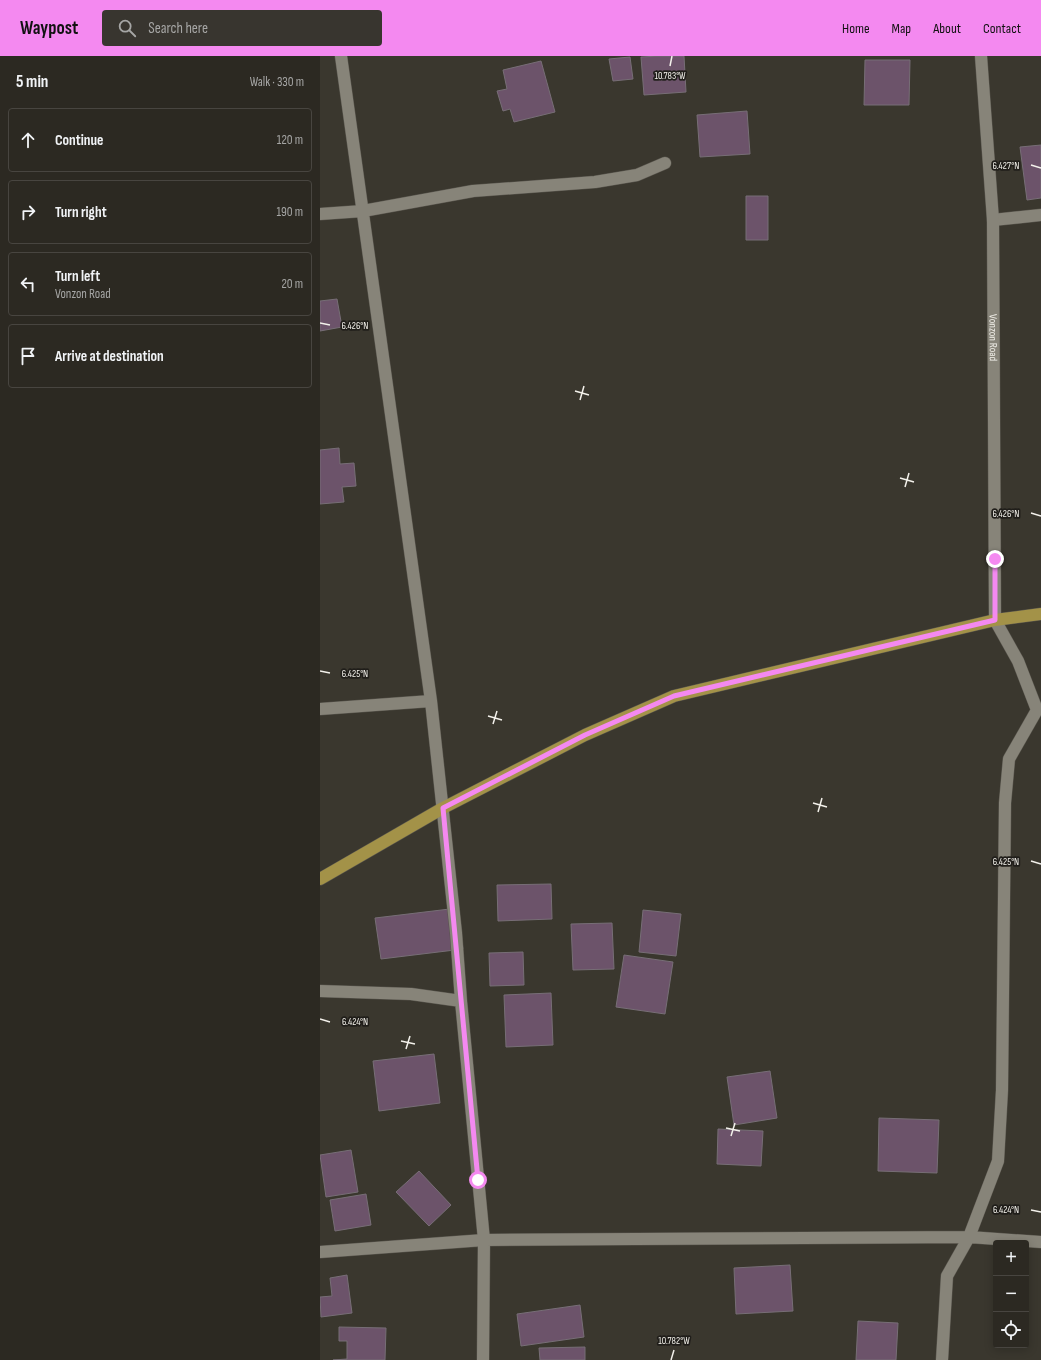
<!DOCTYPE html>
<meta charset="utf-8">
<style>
:root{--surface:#2c2922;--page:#38352f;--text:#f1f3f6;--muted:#a6a6a5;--line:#484540;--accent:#f489f0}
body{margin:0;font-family:"Sofia Sans Condensed",sans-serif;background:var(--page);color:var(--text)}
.controls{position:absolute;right:12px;bottom:12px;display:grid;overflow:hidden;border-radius:4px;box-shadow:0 2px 10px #0003}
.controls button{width:36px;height:36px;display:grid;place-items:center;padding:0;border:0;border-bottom:1px solid var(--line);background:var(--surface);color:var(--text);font:20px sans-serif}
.stop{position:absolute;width:12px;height:12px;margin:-9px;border:3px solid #f489f0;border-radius:50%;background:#fff}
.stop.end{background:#f489f0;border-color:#fff;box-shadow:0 1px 4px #0008}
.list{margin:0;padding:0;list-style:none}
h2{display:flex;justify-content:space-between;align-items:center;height:52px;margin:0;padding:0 16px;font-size:17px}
h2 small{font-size:13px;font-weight:400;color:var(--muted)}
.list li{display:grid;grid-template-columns:26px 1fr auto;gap:12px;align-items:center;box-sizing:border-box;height:64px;margin:0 8px 8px;padding:0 8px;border:1px solid var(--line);border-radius:4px}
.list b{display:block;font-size:15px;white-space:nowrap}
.list p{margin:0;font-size:13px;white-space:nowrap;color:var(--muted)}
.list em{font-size:13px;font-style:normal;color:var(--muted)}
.icon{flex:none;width:22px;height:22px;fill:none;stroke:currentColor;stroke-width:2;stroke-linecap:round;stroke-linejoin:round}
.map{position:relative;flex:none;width:721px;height:1304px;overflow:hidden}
header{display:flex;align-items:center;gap:24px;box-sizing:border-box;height:56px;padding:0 20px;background:var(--accent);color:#111}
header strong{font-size:19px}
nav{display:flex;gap:22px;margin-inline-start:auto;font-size:14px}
.search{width:280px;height:36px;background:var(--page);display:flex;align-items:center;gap:10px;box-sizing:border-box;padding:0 14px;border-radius:4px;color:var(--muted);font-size:15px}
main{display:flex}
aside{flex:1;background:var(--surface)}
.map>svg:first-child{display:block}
.building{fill:#6c536a;stroke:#776e76}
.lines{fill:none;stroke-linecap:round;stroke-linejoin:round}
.minor-casing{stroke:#58554d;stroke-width:13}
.tertiary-casing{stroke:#58554d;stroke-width:13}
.primary-casing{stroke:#58554d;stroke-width:13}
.minor{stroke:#878479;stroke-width:12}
.tertiary{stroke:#878479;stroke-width:12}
.primary{stroke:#a39248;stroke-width:12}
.route{stroke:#f489f0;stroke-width:5}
.ticks{fill:none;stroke:#f3f1eb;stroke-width:1.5}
.labels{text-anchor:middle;stroke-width:3.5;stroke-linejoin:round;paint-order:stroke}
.street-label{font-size:11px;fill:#f3f1eb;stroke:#201e1a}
.ticks-label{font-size:10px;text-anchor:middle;fill:#f3f1eb;stroke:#201e1a;stroke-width:3.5;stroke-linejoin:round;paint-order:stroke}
</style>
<header>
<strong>Waypost</strong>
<div class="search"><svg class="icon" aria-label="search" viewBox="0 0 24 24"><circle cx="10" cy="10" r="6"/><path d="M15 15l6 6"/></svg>Search here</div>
<nav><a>Home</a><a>Map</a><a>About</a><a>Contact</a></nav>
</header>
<main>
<aside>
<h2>5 min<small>Walk · 330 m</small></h2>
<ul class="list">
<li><svg class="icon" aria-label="ahead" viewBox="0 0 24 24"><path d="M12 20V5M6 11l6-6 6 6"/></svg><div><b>Continue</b></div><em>120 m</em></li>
<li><svg class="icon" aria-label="right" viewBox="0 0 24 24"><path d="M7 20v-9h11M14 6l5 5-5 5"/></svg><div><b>Turn right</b></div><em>190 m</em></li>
<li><svg class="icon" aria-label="left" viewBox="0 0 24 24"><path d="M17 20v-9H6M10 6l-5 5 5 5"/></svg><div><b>Turn left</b><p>Vonzon Road</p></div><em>20 m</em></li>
<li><svg class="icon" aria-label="arrive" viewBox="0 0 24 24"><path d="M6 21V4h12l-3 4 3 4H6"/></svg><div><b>Arrive at destination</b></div></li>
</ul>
</aside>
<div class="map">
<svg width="721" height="1304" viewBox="0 0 721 1304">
<rect width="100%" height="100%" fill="#3a372e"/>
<path class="building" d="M339,0h25l2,36 -42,3 -3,-38z
M310,1l3,22 -20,2 -4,-22z
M545,4h45l-1,45h-45z
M221,5l14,51 -41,10 -4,-13 -7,2 -6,-20 10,-2 -4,-19z
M427,55l3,43 -50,3 -3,-42z
M721,89v53l-14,2 -7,-53z
M426,140h22v44h-22z
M17,243l5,28 -22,4v-30z
M19,392l1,16 14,-1 2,23 -14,1 2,15 -24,2v-54z
M231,828l1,35 -54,2 -1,-36z
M138,852l5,41 -82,10 -6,-41z
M323,854l38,4 -5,42 -37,-4z
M292,867l2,46 -41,1 -2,-46z
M203,896l1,33 -34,1 -1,-33z
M304,899l49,7 -8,52 -49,-7z
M231,937l2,52 -47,2 -2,-52z
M114,998l6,49 -61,8 -6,-50z
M450,1015l7,47 -43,7 -7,-48z
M559,1062l60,2 -2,53 -59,-2z
M398,1073l45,2 -2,35 -44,-2z
M31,1094l7,42 -32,5 -6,-42z
M99,1115l32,34 -22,21 -33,-34z
M46,1138l5,31 -36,6 -5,-31z
M470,1209l3,46 -57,3 -2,-46z
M27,1219l5,38 -31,4 -1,-20 12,-1 -2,-18z
M260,1249l4,32 -63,9 -4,-32z
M538,1265l40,2 -2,37h-40z
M19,1271l47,1 -1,32h-52l14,-1v-18h-8z
M265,1291v13h-45l-1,-12z"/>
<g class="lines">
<defs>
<path id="minor" d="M21,0l90,645
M0,158l43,-3 110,-20 122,-9 42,-7 28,-12
M673,164l48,-5
M675,564l23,41 19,49 -28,49 -4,44 -3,287 -4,71 -29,76 72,5
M0,653l111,-8 25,232 5,68
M0,935l91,3 50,7 23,239 -1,120
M0,1196l164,-12 485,-3
M622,1304l5,-84 22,-39"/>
<g id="tertiary">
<path id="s1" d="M661,0l12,164 2,400"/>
</g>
<path id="primary" d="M0,823l123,-71 142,-73 89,-39 321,-76 46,-6"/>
</defs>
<use href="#minor" class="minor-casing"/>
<use href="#tertiary" class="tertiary-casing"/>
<use href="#primary" class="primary-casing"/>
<use href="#minor" class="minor"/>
<use href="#tertiary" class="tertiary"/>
<use href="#primary" class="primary"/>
</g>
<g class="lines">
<path class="route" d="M158,1124l-35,-372 142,-73 89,-39 321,-76v-61"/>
</g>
<path class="ticks" d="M350,10l2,-10M711,109l10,3M0,267l10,2M255,335l14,4M260,344l4,-14M580,422l14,4M585,431l4,-14M711,457l10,3M0,615l10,2M168,660l14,4M173,668l4,-13M493,747l14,4M498,756l4,-14M711,805l10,3M0,963l10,3M81,985l14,3M86,993l4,-13M406,1072l14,3M411,1080l4,-13M711,1154l10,2M351,1304l3,-10"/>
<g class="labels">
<g class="street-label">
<text dy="4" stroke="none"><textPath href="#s1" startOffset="282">Vonzon Road</textPath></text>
</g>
</g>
<g class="ticks-label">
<text x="350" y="23">10.783°W</text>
<text x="686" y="113">6.427°N</text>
<text x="35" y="273">6.426°N</text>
<text x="686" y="461">6.426°N</text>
<text x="35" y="621">6.425°N</text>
<text x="686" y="809">6.425°N</text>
<text x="35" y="969">6.424°N</text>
<text x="686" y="1157">6.424°N</text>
<text x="354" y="1288">10.782°W</text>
</g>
</svg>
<div class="controls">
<button>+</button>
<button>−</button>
<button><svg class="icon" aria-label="locate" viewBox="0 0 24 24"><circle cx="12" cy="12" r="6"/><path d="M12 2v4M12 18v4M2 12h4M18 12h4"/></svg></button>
</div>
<div class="stop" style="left:158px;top:1124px"></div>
<div class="stop end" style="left:675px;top:503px"></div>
</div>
</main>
